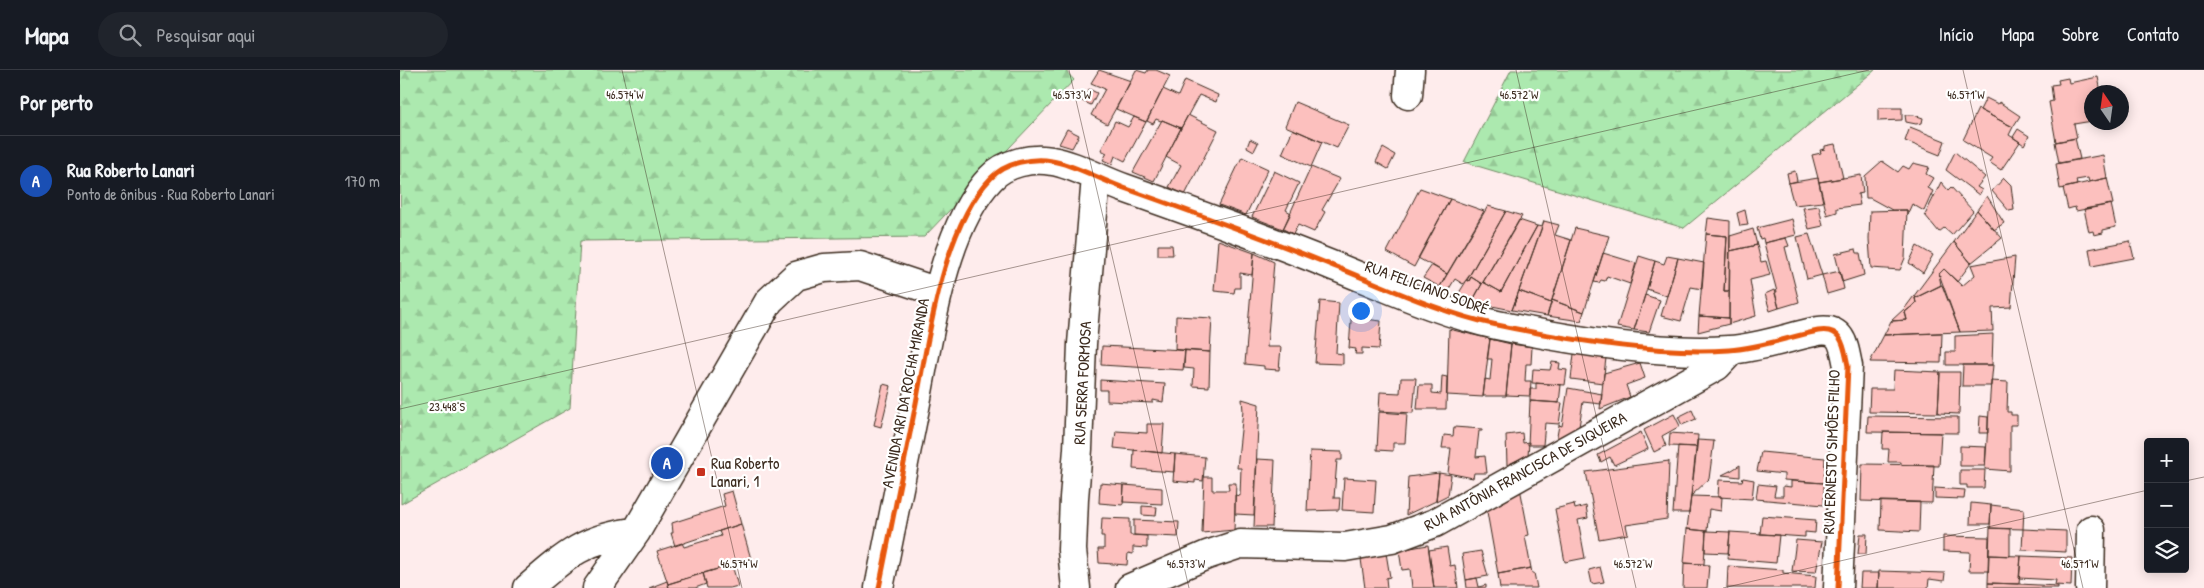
<!DOCTYPE html>
<html lang="pt">
<meta charset="utf-8">
<style>
:root{--surface:#171b24;--page:#20242c;--text:#f1f3f6;--muted:#9ea1a6;--line:#363941;--accent:#c8321e}
body{margin:0;font-family:"Patrick Hand",sans-serif;background:var(--page);color:var(--text)}
.controls{position:absolute;right:15px;bottom:15px;display:grid;overflow:hidden;border-radius:5px;box-shadow:0 2px 12px #0003}
.controls button{width:45px;height:45px;display:grid;place-items:center;padding:0;border:0;border-bottom:1px solid var(--line);background:var(--surface);color:var(--text);font:25px sans-serif}
.compass{position:absolute;left:1684px;top:15px;width:45px;height:45px;border-radius:50%;background:var(--surface);box-shadow:0 2px 12px #0003;rotate:347deg}
.you{position:absolute;left:960px;top:240px;width:18px;height:18px;margin:-12px;border:4px solid #fff;border-radius:50%;background:#1a73e8;box-shadow:0 0 0 8px #1a73e833}
.badge{display:grid;place-items:center;width:32px;height:32px;border-radius:50%;background:var(--accent);color:#fff;font-size:16px;font-weight:700}
.pin{position:absolute;translate:-50% -50%;border:2px solid #fff;box-shadow:0 1px 5px #0006}
.list{margin:0;padding:0;list-style:none}
h2{display:flex;justify-content:space-between;align-items:center;height:65px;margin:0;padding:0 20px;font-size:21px}
h2 small{font-size:16px;font-weight:400;color:var(--muted)}
.list li{display:grid;grid-template-columns:32px 1fr auto;gap:15px;align-items:center;box-sizing:border-box;height:90px;padding:0 20px;border-top:1px solid var(--line)}
.list b{display:block;font-size:19px;white-space:nowrap}
.list p{margin:0;font-size:16px;white-space:nowrap;color:var(--muted)}
.list em{font-size:16px;font-style:normal;color:var(--muted)}
.icon{flex:none;width:28px;height:28px;fill:none;stroke:currentColor;stroke-width:2;stroke-linecap:round;stroke-linejoin:round}
.map{position:relative;flex:none;width:1804px;height:518px;overflow:hidden}
header{display:flex;align-items:center;gap:30px;box-sizing:border-box;height:70px;padding:0 25px;background:var(--surface);border-bottom:1px solid var(--line)}
header strong{font-size:24px}
nav{display:flex;gap:28px;margin-inline-start:auto;font-size:18px}
.search{width:350px;height:45px;background:var(--page);display:flex;align-items:center;gap:12px;box-sizing:border-box;padding:0 18px;border-radius:28px;color:var(--muted);font-size:19px}
main{display:flex}
aside{flex:1;background:var(--surface)}
.map>svg:first-child{display:block}
.forest{fill:url(#forest-firs);stroke:#748a66}
.building{fill:#fcc0be;stroke:#3b2a1e}
.lines{fill:none;stroke-linecap:round;stroke-linejoin:round}
.minor-casing{stroke:#3b2a1e;stroke-width:31}
.minor{stroke:#fff;stroke-width:28}
.cycleway-casing{stroke:#fff;stroke-width:8}
.cycleway{stroke:#e8590c;stroke-width:5}
.ticks{fill:none;stroke:#3b2a1e;stroke-width:1;stroke-opacity:0.45}
.poi-dot{fill:#c8321e;stroke:#fff;stroke-width:2}
.labels{text-anchor:middle;stroke-width:4.5;stroke-linejoin:round;paint-order:stroke}
.street-label{font-size:16px;fill:#3b2a1e;stroke:#fff}
.poi-label{font-size:16px;fill:#3b2a1e;stroke:#fff;text-anchor:start}
.ticks-label{font-size:12px;text-anchor:middle;fill:#3b2a1e;stroke:#fff;stroke-width:4.5;stroke-linejoin:round;paint-order:stroke}
</style>
<header>
<strong>Mapa</strong>
<div class="search"><svg class="icon" aria-label="search" viewBox="0 0 24 24"><circle cx="10" cy="10" r="6"/><path d="M15 15l6 6"/></svg>Pesquisar aqui</div>
<nav><a>Início</a><a>Mapa</a><a>Sobre</a><a>Contato</a></nav>
</header>
<main>
<aside>
<h2>Por perto<small></small></h2>
<ul class="list">
<li><span class="badge" style="background:#1a4fb4">A</span><div><b>Rua Roberto Lanari</b><p>Ponto de ônibus · Rua Roberto Lanari</p></div><em>170 m</em></li>
</ul>
</aside>
<div class="map">
<svg width="1804" height="518" viewBox="0 0 1804 518">
<defs>
<pattern id="forest-firs" width="22" height="20" patternUnits="userSpaceOnUse" patternTransform="scale(1.25)"><rect width="22" height="20" fill="#ace9af"/><path d="M5 1l3.5 6h-7zM16 11l3.5 6h-7z" fill="#95c896"/></pattern>
</defs>
<rect width="100%" height="100%" fill="#feecec"/>
<filter id="ink" filterUnits="userSpaceOnUse"><feTurbulence type="fractalNoise" baseFrequency=".02" numOctaves="2"/><feDisplacementMap in="SourceGraphic" scale="10" xChannelSelector="R" yChannelSelector="G"/><feConvolveMatrix kernelMatrix="1 2 1 2 8 2 1 2 1" color-interpolation-filters="sRGB"/></filter>
<g filter="url(#ink)">
<path class="forest" d="M0,0h665l9,10 -150,157 -344,4 -10,167 -169,96z
M1111,0h364l-191,158 -220,-66z"/>
<path class="building" d="M699,0l32,11 -24,43 -16,-9 14,-26 -14,-6z
M736,0l10,3 2,-3h8l14,6 -24,46 -30,-13z
M1698,7l3,15h-9v29l-18,3 3,14 -21,4 -7,-40 4,-1 -2,-16 8,-1 -1,-4 10,-2 1,5z
M785,10l33,15 -2,7 -17,-7 -18,33 -19,-8 -1,1 -5,-2 -3,5 -6,-3 16,-32 15,7z
M689,19l8,4 -6,12 -9,-4z
M1586,28l12,6 1,-2 21,14 -7,11 -33,-17z
M895,32l54,23 -12,23 -52,-22z
M1478,38h24v12l-24,1z
M1578,39l35,18 -4,8 11,7 -19,28 -12,-8 3,-4 -29,-18z
M788,45l30,15 -33,65 -16,-8 12,-22 -15,-8z
M1505,45h9l9,3 -1,5 -6,1 -10,-2z
M734,47l12,5 -21,39 -10,-5 -3,8 -9,-4 4,-7 -6,-3 14,-29 13,6z
M762,50l19,8 -27,53 -21,-9z
M1510,57l35,14 -5,14 -35,-14z
M667,59l12,6 -7,13 -13,-4z
M893,59l29,13 -11,25 -29,-13z
M1618,59l11,7 -5,9 -11,-8z
M1675,68l5,21 -21,4 -4,-21z
M850,69l8,4 -4,8 -7,-4z
M1435,74l8,34 -24,4 -7,-27 9,-2 -1,-3 5,-1v-3z
M983,78l12,7 -7,14 -12,-7z
M1555,82l30,25 -8,10 5,3 -3,5 -33,-25z
M1703,85l4,23 -18,4 -1,-4 -12,2 1,5 -17,4 -4,-25z
M842,87l26,12 -22,46 -27,-10z
M1482,91l16,11 5,-6 6,3 4,-6 16,4 -3,7 7,4 -6,10 6,3 -9,20 -12,-7 -5,11v-5h-15l-22,-12h-4l-1,-22z
M911,97l29,12 -18,31 3,2 -11,20 -16,-7 -5,9 -10,-5z
M874,101l25,12 -13,27 5,3 -8,16 -31,-12z
M1395,101l2,10 -8,2 -2,-10z
M1461,105l2,18 -5,1 2,11 -23,3v4l-10,3 -8,-33z
M1418,108l5,24 -29,3 -6,-22z
M1604,108l7,7 3,25 -5,1 -17,-20z
M1707,108l6,26 -37,7 -1,-4 -7,2 -5,-21z
M1541,112l7,8 3,-3 22,24 -21,24 -8,-7 -5,4 -14,-17z
M1020,118l30,11 -36,68 -27,-15z
M1587,126l17,27 -10,7 -17,-20z
M1050,129l34,12 -37,63 -29,-16z
M1711,134l5,23 -13,3v3l-9,2 -1,-4 -4,1 -5,-23z
M1088,136l18,5 -37,65 -6,8 -8,-5 -8,13 -8,-4z
M1419,136l4,20 -14,3 -6,-21z
M1345,140l3,15 -8,1 -3,-13z
M1507,140l-2,48 -5,12 -29,-2 -2,-29 1,-28z
M1577,140l25,28 -31,25 -17,-21z
M1106,141l16,5 -40,68 -11,-7 -2,4 -2,-1z
M1308,148l22,3 -1,70h-5l3,-55 -21,-2z
M1392,149l4,16 -32,8 -1,-5 -3,1 -3,-11z
M1119,150l18,6 -36,66 -18,-10z
M1144,151l15,4 -4,10 16,5 -20,63 -32,-12z
M1137,156l5,1 -30,83 -40,-8 11,-20 18,10z
M1175,158l34,8 -25,76 -32,-12z
M1353,159l4,16 -27,6v-15z
M1306,164l21,2 -3,55h5v27l-30,-2z
M1409,164l13,41 -15,4 -10,-42z
M1386,168l3,8 -4,1 14,55 -20,6 -4,-16h2l-1,-4 -12,-45z
M818,170l36,13 -2,22 -12,-2v15h-5l-1,5 -20,-2z
M1730,171l4,17 -42,8 -3,-17z
M1554,172l17,21 -14,19 -13,-13 -5,5 2,11 -26,13 1,5 -11,9 2,8 -16,1 14,-13z
M758,175h14l1,10h-15z
M1357,175l4,17 5,-1 4,14 -20,5 6,36 -27,8 1,-73z
M1517,176l16,9 -10,18 -14,-10z
M1456,179l1,4h3l4,22 -22,7 -7,-28z
M854,183l20,9 -7,85h14l-2,23 -15,-1v-3l-19,-2z
M1203,183l33,10 -6,21 -23,-8 -2,5 -4,-1 -2,3 -5,-1z
M1239,186l16,5 -8,28 -13,41 -17,-3z
M1267,186l11,2 -11,38 -20,-7 8,-28 9,3z
M1615,187l-4,50 -19,1 1,23 -33,1 -21,-58 5,-5 18,17 13,-11 -4,-10z
M1278,188l26,5 -2,26 -11,-2 -10,34 -20,-5z
M1032,195l15,9 -7,13 -17,-9z
M1440,201l4,18 -17,5 -5,-19z
M1071,207l11,7 -10,18 -15,-6 10,-16 2,1z
M1542,215l18,47 -76,3 7,-14 16,-1 -2,-8 11,-9 -1,-5z
M1374,220l5,18 -9,3 -5,-17z
M1119,221l32,12 -4,13 -35,-6z
M1245,225l15,5 -11,32 -15,-2z
M1152,230l32,12 -3,9 -34,-5z
M920,231l19,2 -3,50 7,1v10l-28,-1z
M952,237l13,1v11l16,2 -2,28 -17,-1v6h-7l1,-5 -7,-1z
M776,246l36,2 -2,34 -35,-2z
M1299,246l30,2v6l-31,8z
M1049,259l41,10 -7,58 -36,-2z
M1542,263l-1,30 -71,-1 14,-27z
M1593,264l-1,31h-46v-13h9v-16z
M1090,269l21,5 -5,52h-23l2,-17 5,1 2,-21h-5z
M1111,274l21,3 -1,17h-5l-1,17h6l-1,15 -24,-1z
M702,276l83,4 -2,20 -82,-5z
M785,280l25,2 -1,35 -16,-1 1,-17 -10,-1z
M1174,284l32,4 -3,25 -32,-4z
M1152,292l8,1 -1,6 8,1 -2,15 -33,-2 1,-14 17,1z
M1240,293l5,15 -19,7 4,12 -30,12 4,-36z
M1563,295h30l-2,21h-29z
M1494,300l46,2 -2,41 -69,-1 1,-23h23z
M1540,302h20l-1,42 -21,-1z
M1042,306l5,1 -1,32h-29l2,-24h13v8l9,1z
M1001,308h15l-3,35 -34,-2 1,-19 20,1z
M700,310l65,4 -2,18 -10,-2v3l-46,-2v-11h-7z
M1591,311l17,1 -1,30h4v3h6v10h-7v46l-25,-2z
M1136,313l25,2 -2,18 -29,-2v-12h6z
M483,314l8,2 -10,41 -7,-2z
M1168,318l34,6 -1,10 -18,-2 -5,31 -22,9 3,-17 3,1z
M842,329l17,5 -5,111 -19,-1v-19l5,1 1,-28h-4l6,-57z
M1130,331l32,2 -3,21 -14,-1 -2,22h-15z
M1292,340l4,9 -14,6 -4,-8z
M979,342l28,2 -2,29h-12v8l-16,-1z
M1274,344l6,12 -18,10 4,10 -12,6 -10,-22z
M1468,346l90,1v16l-91,-1z
M1580,346l8,1v16h-9z
M747,354h17l-2,29 -48,-5 2,-17 31,2z
M1054,357l28,2v2h-3l-3,26 9,-1 2,17h-13l-1,5 -25,-5 3,-25h-9l2,-13 9,1z
M1241,362l7,17 -34,16 -4,-8 -9,5 -3,-7z
M1483,362l58,1 -2,33 -38,-1v-3h-13l1,-13h-7z
M1122,363l1,10 6,-1 -1,13 -21,10 -1,-30z
M1270,363l28,2 -1,12 -28,-1z
M1297,370l17,1 -5,38 -18,17z
M1278,376l19,1 -8,66h-16z
M1560,376l26,1 -1,19h-25z
M734,380l41,4 -1,18 -41,-3z
M910,381l32,1v8h-5l-3,38h6l-1,12 -32,1z
M1361,382l64,6 -1,25 -40,-3v-6l-27,-3z
M775,384l30,3 -2,24 -8,-1v3l-22,-2z
M857,389l18,1 -3,67h-18z
M1269,391l-2,58 -41,6 2,9 -29,5 -13,-67z
M1462,394l72,1 -2,38 -71,-2z
M1340,395v12l-18,-2 10,-5z
M1560,400h25l-1,18h-17v-3h-7z
M1039,403l-3,28 -30,14 2,-38z
M1039,403l12,2 -3,20 -12,6z
M804,407h8v13h17l-1,-7h8l-2,47 -32,3z
M944,408l32,2 -2,32 -32,-2z
M1343,408l11,2 -2,19 -34,-2 1,-17 23,1z
M1391,411l33,2v22l-68,-6 2,-15 18,2 -2,10h9v-10l8,1z
M700,413l24,2 -1,20 -24,-2z
M724,415l38,3v16l-39,-2z
M1120,418l9,47 -4,1 6,32 -33,6 -12,-68 11,-2 -1,-6z
M1535,418l30,2 -1,9 -29,-1z
M332,421l9,33 -66,22 -4,-13h2l-1,-10 53,-17 -3,-12z
M1291,426l31,1 -1,14 -12,-2 -2,22 -20,-2z
M1481,431l39,1 -1,30 -39,-2z
M1571,433l20,2 -1,19h-20z
M1174,434l1,5 11,-3 2,12 -10,2 7,38 -20,4 -10,-53z
M1591,435l33,4 -1,20 -33,-1z
M742,436l15,1 -1,9 -14,-1z
M1362,446l54,4 -1,13 -10,-1v5l-45,-3z
M702,448l28,1v16l17,1v12l-14,-1v7l-5,-1 -1,12 -28,-2 -1,-14h6v-13h-3z
M734,450l45,2 -1,15 -44,-2z
M341,454l10,35 -83,25 -11,-33 25,-8 2,4 37,-11 -2,-5z
M1590,458l20,1v27l-21,-1z
M1287,459l19,2 -2,33 -20,-1z
M1623,459l43,2v21l-44,-2z
M1306,461l24,1 -2,21 -23,-1z
M1330,462l49,3 -3,28 -48,-4z
M1460,464h7l-1,20h-8z
M1543,466l46,1 -1,34h-19l1,-19 -27,-1z
M1396,470l26,2 -6,30 -24,-1z
M1028,475l6,43h-22l-2,-19 -8,1 -3,-20z
M1047,477l3,19 5,-1 3,23h-24l-5,-38z
M1081,481l7,25 -22,4 -4,-26z
M986,483l4,24 -4,1 1,10h-22l-4,-29z
M1589,485l32,1 -2,28 -31,-1z
M1621,486l51,2 -1,28 -16,-1 1,-5 -37,-2z
M1284,493l25,2 -2,23h-24z
M332,495l6,21 -8,2h-23l-4,-15z
M1328,496l55,4v3l33,3 -1,12h-88z
M1200,497l4,15 -12,2 -3,-14z
M1131,498l1,5h2l3,15h-37l-2,-14z
M1479,501l66,2 -1,8 -15,-2 -1,9h-50z
M303,503l3,11 -11,4h-26l-1,-4z
M1461,503h18l-1,15h-18z
M1077,508l2,9 7,-2v3h-19l-1,-8z
M267,511l2,7h-20z
M1588,513l31,1 39,2v2h-70z"/>
<g class="lines">
<defs>
<path id="minor" d="M1008,25l2,-25
M128,518c37,-32 58,-51 108,-56
M197,518l39,-56 133,-231 27,-25 28,-8 36,-2 78,26
M479,518c12,-62 25,-123 37,-185 13,-67 27,-176 75,-225 14,-15 41,-21 61,-17 21,3 51,20 72,27 68,24 135,48 202,75 56,22 111,49 171,62 71,15 159,30 232,25 30,-2 60,-13 89,-19 25,-4 26,16 30,35l-10,222
M676,518l-4,-38 2,-52 4,-49 4,-105 14,-167
M730,518l77,-33 33,-11 105,3 47,-8 43,-16 282,-157 15,-16
M1690,518l1,-58"/>
</defs>
<use href="#minor" class="minor-casing"/>
<use href="#minor" class="minor"/>
<defs>
<path id="cycleway" d="M479,518c12,-62 25,-123 37,-185 13,-67 27,-176 75,-225 14,-15 41,-21 61,-17 21,3 51,20 72,27 68,24 135,48 202,75 56,22 111,49 171,62 71,15 159,30 232,25 30,-2 60,-13 89,-19 25,-4 26,16 30,35l-10,222"/>
</defs>
<use href="#cycleway" class="cycleway-casing"/>
<use href="#cycleway" class="cycleway"/>
</g>
</g>
<path class="ticks" d="M222,0l120,518M669,0l120,518M1116,0l120,518M1563,0l120,518M0,339l1469,-339M1785,411l19,-4M1323,518l425,-98"/>
<rect class="poi-dot" x="296" y="397" width="10" height="10" rx="2.5"/>
<g class="labels">
<g class="street-label">
<text transform="translate(1027 217) rotate(20)" y="6">RUA FELICIANO SODRÉ</text>
<text transform="translate(682 313) rotate(-87)" y="6">RUA SERRA FORMOSA</text>
<text transform="translate(505 323) rotate(-79)" y="6">AVENIDA ARI DA ROCHA MIRANDA</text>
<text transform="translate(1431 382) rotate(-88)" y="6">RUA ERNESTO SIMÕES FILHO</text>
<text transform="translate(1125 401) rotate(-29)" y="6">RUA ANTÔNIA FRANCISCA DE SIQUEIRA</text>
</g>
<g class="poi-label">
<text x="311" y="399">Rua Roberto<tspan x="311" dy="18">Lanari, 1</tspan></text>
</g>
</g>
<g class="ticks-label">
<text x="225" y="29">46.574°W</text>
<text x="672" y="29">46.573°W</text>
<text x="1119" y="29">46.572°W</text>
<text x="1566" y="29">46.571°W</text>
<text x="47" y="341">23.448°S</text>
<text x="339" y="498">46.574°W</text>
<text x="786" y="498">46.573°W</text>
<text x="1233" y="498">46.572°W</text>
<text x="1680" y="498">46.571°W</text>
</g>
</svg>
<div class="controls">
<button>+</button>
<button>−</button>
<button><svg class="icon" aria-label="layers" viewBox="0 0 24 24"><path d="M12 4l9 5-9 5-9-5zM3 14l9 5 9-5"/></svg></button>
</div>
<svg class="compass" viewBox="-18 -18 36 36"><path d="M0-13l5 13h-10z" fill="#e53935"/><path d="M0 13l5-13h-10z" fill="#9ea1a6"/></svg>
<div class="you"></div>
<div class="pin badge" style="left:267px;top:393px;background:#1a4fb4">A</div>
</div>
</main>
